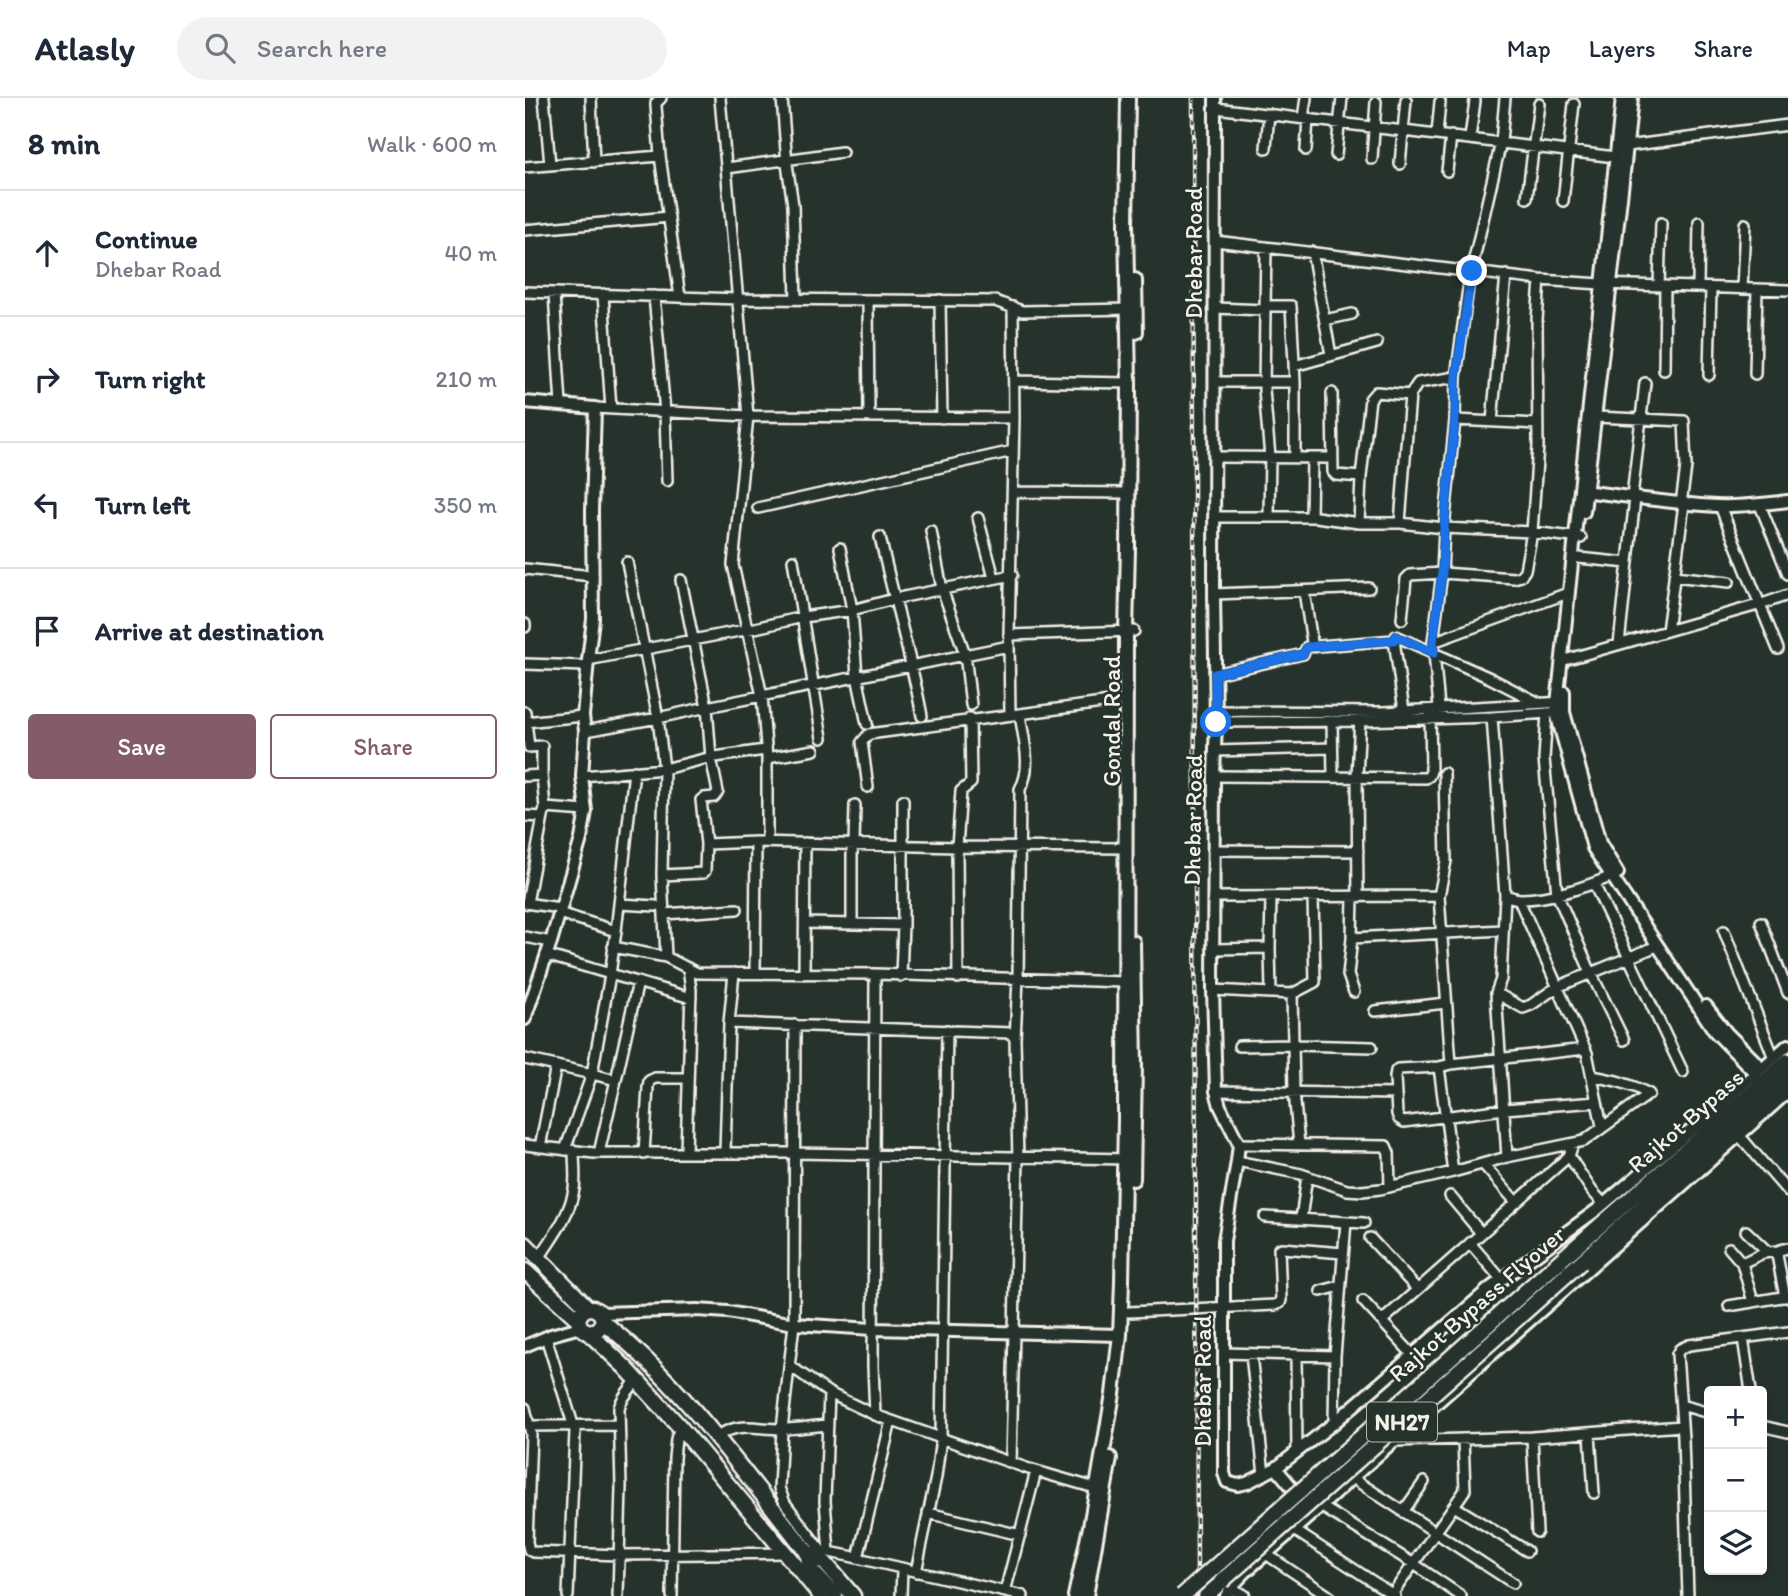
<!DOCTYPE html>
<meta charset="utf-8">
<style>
:root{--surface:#fff;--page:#f2f2f3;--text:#1f2937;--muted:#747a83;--line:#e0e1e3;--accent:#845c67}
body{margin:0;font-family:Itim,sans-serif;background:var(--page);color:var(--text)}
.controls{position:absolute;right:21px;bottom:21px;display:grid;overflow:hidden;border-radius:7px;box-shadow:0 4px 10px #0003}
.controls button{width:63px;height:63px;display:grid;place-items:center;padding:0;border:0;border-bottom:2px solid var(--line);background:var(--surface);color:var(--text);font:35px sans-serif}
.stop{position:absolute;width:21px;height:21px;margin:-16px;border:5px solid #1a73e8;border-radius:50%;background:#fff}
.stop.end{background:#1a73e8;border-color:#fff;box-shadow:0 2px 7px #0008}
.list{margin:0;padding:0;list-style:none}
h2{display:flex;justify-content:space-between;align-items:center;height:91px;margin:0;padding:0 28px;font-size:30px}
h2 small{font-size:23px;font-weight:400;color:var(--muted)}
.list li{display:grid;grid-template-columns:46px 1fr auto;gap:21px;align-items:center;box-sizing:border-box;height:126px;padding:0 28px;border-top:2px solid var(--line)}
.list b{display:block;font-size:26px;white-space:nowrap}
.list p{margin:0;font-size:23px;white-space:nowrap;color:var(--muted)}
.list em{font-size:23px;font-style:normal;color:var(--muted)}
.actions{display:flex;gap:14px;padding:21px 28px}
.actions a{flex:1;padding:16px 0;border:2px solid var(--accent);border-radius:7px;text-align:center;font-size:24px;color:var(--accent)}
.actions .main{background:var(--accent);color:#fff}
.icon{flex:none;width:38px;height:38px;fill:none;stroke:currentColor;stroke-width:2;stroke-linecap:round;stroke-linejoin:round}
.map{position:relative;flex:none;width:1263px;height:1498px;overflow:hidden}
header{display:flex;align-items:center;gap:42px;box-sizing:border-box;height:98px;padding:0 35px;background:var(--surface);border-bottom:2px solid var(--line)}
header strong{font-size:33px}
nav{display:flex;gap:38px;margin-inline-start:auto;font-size:24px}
.search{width:490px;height:63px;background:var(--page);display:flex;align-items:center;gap:18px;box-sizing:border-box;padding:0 24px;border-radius:38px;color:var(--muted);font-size:26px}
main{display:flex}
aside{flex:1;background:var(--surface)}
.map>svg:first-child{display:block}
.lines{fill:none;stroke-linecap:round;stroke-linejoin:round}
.minor-casing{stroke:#f4f1e8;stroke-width:14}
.tertiary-casing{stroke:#f4f1e8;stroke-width:16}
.secondary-casing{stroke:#f4f1e8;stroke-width:18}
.trunk-casing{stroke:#f4f1e8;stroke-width:19}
.minor{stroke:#26332d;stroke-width:9}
.tertiary{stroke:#26332d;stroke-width:10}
.secondary{stroke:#26332d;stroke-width:12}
.trunk{stroke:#26332d;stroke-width:14}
.rail-casing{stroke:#f4f1e8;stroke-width:4.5}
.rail{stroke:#26332d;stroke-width:2;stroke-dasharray:5;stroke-linecap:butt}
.trunk-bridge-casing{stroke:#f4f1e8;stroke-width:19;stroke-linecap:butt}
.trunk-bridge{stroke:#26332d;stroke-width:14}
.route{stroke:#1a73e8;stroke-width:9}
.labels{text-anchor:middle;stroke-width:5;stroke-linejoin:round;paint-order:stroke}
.shield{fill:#26332d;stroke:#b6b8b0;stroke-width:2}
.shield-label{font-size:23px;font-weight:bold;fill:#f4f1e8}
.street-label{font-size:24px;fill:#f4f1e8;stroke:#26332d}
</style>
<header>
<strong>Atlasly</strong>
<div class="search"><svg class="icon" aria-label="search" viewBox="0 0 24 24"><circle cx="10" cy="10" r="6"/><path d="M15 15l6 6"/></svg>Search here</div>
<nav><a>Map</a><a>Layers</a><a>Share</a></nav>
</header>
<main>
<aside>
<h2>8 min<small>Walk · 600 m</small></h2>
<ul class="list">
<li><svg class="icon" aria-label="ahead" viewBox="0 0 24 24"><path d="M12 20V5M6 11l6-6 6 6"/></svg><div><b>Continue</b><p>Dhebar Road</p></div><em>40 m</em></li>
<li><svg class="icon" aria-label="right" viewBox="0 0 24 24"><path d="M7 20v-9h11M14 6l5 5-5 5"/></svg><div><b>Turn right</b></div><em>210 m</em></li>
<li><svg class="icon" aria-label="left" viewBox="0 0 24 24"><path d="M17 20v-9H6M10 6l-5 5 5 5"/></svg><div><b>Turn left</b></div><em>350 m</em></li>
<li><svg class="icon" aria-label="arrive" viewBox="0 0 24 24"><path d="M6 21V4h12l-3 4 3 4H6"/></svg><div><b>Arrive at destination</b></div></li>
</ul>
<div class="actions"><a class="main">Save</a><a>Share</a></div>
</aside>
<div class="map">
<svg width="1263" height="1498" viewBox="0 0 1263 1498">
<rect width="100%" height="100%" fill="#26332d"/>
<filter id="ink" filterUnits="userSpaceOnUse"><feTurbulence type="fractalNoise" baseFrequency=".0143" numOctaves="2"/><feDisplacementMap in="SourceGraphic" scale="14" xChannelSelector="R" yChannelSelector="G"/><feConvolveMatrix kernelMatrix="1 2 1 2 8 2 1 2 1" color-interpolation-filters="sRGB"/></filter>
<g filter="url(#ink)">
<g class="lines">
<defs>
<path id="minor" d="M19,0l6,67
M66,0l3,64
M136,0l-5,5v3l4,50 20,141
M195,0l28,318 -15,149 29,131 5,62v84
M257,0l5,66 6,41 3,94
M691,10l399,49
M778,20l3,-20
M912,36l3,-32
M945,40l5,-37
M1102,48l161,-21
M741,50l3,-34
M781,52l2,-32
M811,57l6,-57
M847,61l4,-57
M875,66l6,-64
M0,69l135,-11
M202,70l115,-16
M922,73l4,-35
M1002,100l12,-94
M1038,103l11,-97
M0,132l144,-13
M690,143l325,39 61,4 187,6
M787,154l19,103
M1134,188l2,-63
M1173,189l1,-65
M1217,191l3,-65
M0,194l214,7 256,2 27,10 109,-2
M29,195l7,112
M78,196l8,115
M129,198l11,116 2,69
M343,202l1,117
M415,202l2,118
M740,208h26l4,76
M488,209l1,111 -5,217 125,-4
M690,210l50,2 1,-63
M740,212l-1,80 6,67 -1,60
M800,222l27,-6
M769,268l83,-23
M1139,272l1,-84
M1230,276l2,-85
M1184,277l2,-87
M489,283l115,2
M690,284h80v75
M807,295l1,79 3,3 25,2
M70,310l153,8 266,2
M1070,319l89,4 2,46 -5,37
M930,322l82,4
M967,323l14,-146
M690,359l117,1
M488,394l115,1
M1107,399l13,-114
M1235,407l28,69
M1195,408l58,143
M233,410l255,-57
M689,419h102l43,6h41l44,5 88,4 49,6
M786,419l1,-59
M453,420l16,60
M834,425l2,-46 9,-78 6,-7 34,3
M875,425l10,-128 8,-12 38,-6
M406,433l11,58 23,65 6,51
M355,439c13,60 31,119 42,179
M315,450l12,62 5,66 10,48
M1054,460l49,5
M268,462l29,178
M102,464l31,156 6,51 -2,106 4,82
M0,471l68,7
M1149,478l55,6
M779,493l8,51
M689,496l155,-6
M877,521l4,-40 4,-4 32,-2 72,5 7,-2 4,-6 7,-38 6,-86 -1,-126 3,-40
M0,529v-3
M1142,533l17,-127
M484,543l1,74
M908,544l135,-49
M1094,546l16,-146
M63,562l167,-32 48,-11 49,-7 42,-11 118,-24
M1036,563l204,-58 23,-8
M0,566l62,2
M690,576l88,-20 4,-7 87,-7
M691,613l168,1 180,-10
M879,613l-10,-71 2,-4 94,42 49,25
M0,614l4,35 13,-1v29
M1022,615l-3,46 13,135 34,79 33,67
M967,619l13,178 -4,84 -5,14 11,164
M915,620l-7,-76 9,-69 2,-45 11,-108 1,-43 13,-96 32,-139 4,-44
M807,623l1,55
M0,624l58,-6
M691,624l144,-1 132,-4 70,-5
M60,633l73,-13 49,-11 302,-61
M690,653l117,-3
M242,660l47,-8
M919,675l2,88 -7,35 12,168
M0,678l17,-1 3,33
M57,678l82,-7 44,-11 57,-8
M689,678l212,2 3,-2 2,-5 -1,-57
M343,689l-6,-45 7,-8 256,-34
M0,718l18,1 2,-9 41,3
M181,746l50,-2 201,5 169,1
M327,746v80
M329,746l1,-39
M688,752l145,1
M137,777l41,-2 2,-2 1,-27 -5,-44 3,-2 10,-1 4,-5 -7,-34 -4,-51 -26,-127
M1069,786l89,188
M980,797c6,2 11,4 16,4 28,0 65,-12 91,-23
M688,799l226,-1
M746,799l-1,51 1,45
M828,799l-1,41 151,-8
M833,799l-1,-120 3,-60
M994,802l68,153 15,73
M0,805l35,5
M2,805l16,-86
M94,806l37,2
M34,815l57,18 -6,44 -18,99 24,6 -17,73
M139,816l73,-5
M1236,824l27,71
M280,825l98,2
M91,833l18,-160
M1199,833l50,127
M0,839l26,5
M827,840l-4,37 6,17
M88,849l53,10 31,16 178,1 249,8
M688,851l57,-1
M21,857l145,43
M230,875l1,-131
M279,876l1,-131
M376,878l2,-51v-125
M433,880l-1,-131 4,-56 10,-8 -1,-65
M688,892l79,4 23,-12 -2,-85
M971,895l27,15 8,-3 26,-18 100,-41
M767,896l2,98 5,53
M850,913l71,-8
M204,925l282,10 4,6 3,119 -7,304
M270,927l-1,299 -12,105 -3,59 6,15 37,49
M490,941l3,-60 2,-190c13,-22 3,-51 0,-75
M714,948l55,-1 78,2
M1060,951l-134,15 -12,3 -41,2 -2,2 -1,6 2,37 2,5 5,3 100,-13 93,-7
M0,961l67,15 -27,76
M914,969l14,105
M91,982l22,-98
M691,993l180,3
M1214,1037l49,57
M714,1046l147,2 3,7 1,34
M0,1047l69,8h202l332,6
M15,1049l16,-81
M161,1054l5,-162 -3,-22
M200,1054l4,-129 5,-50
M119,1056l4,-67 1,-6 6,-3h33
M1044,1058l23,35 12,13
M712,1063l64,13 46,16 15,1 18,-2 73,-17 54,-15 77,-16 65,-47c-20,-11 -35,-14 -57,-18
M958,1066l33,38
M925,1098l31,37
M740,1119l99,6
M776,1121l6,-43
M1221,1133l21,20
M845,1140l47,51
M945,1145l31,36
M1204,1150l13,15 11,39
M14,1160c14,-21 31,-43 35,-69 2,-12 0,-26 0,-38
M1217,1165l21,-10 15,-2
M796,1193l19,-5
M1260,1199l-8,-42 3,-5 8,-2
M838,1203l49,53
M1204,1208l59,-10
M604,1214l146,-7 5,-2 1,-3 -2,-51 3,-1 61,5
M857,1223l187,-165 4,-12
M21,1239l29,94 -7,165
M1218,1240l8,53
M699,1255l111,3
M726,1256l13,121
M771,1257l1,97
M265,1268l39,27 46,22 154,54 73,21
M304,1295l-4,108 4,51
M1156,1307l28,8
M0,1310l6,26 -4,108 2,8 4,2 87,3 165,-2
M350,1317l-2,-49 2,-392
M809,1325l1,-67 11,-134
M5,1328l89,-1
M1237,1328l26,6
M1065,1336l4,59
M190,1339c27,-16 39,-8 67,-8 15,0 30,-3 46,-4
M1007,1339l5,95
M870,1343l137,-4 150,-11
M827,1380l161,105
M929,1408l73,45
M797,1409l92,57 47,32
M878,1414l21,-30
M403,1415l92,22
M769,1432l101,66
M291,1454h13l20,4 174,40
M741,1456l63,42
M333,1460l33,-137
M391,1474l20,-95 5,-39 6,-408
M480,1494l31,-121
M93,1498l3,-109 -2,-79c3,-11 11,-19 18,-28
M147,1498l2,-138 2,-19 4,-12
M376,1498l1,-27
M866,1498l74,-106 -2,-51
M1163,1498l-5,-158 -6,-84 3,-5 9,-4 99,-13"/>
<path id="tertiary" d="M690,0l-1,496 2,128 -2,54 -1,214 3,101 4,15 19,38 -2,17 -13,80v232l3,9 11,3 9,-2 29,-15 58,-45 155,-134 109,-80 104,-88 86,-76
M1097,0l-66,615 37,135 122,184 41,42
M0,304l70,6 -3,103 1,108 -5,41 -5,56 2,15 -3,45 4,35 -5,28 -30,103 -26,77
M1057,393c45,5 90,13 135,15 24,1 48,-2 71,-5
M1059,414l41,-348 7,-66
M1039,594v20l36,131 18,30
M1181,908l21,27 35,35
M76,1215l96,-3 31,2 66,12 79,5 247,6
M0,1248l26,-11 29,-8
M751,1370l25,30
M706,1490l13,8
M701,1498c11,-19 30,-33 47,-48 26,-23 53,-45 79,-70l436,-386"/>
<path id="secondary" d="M610,182l1,52
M608,1081l2,-114 -2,-123
M550,1498l15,-69 23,-133 7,-59 2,-53 3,-162 1,-489 2,-83 1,-165 -3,-159 2,-126
M561,1498l24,-138"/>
<path id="trunk" d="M0,1146l63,64
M1047,1152l216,-189
M1056,1164l207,-185
M0,1173l53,48
M78,1224c78,61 143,153 204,230l18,11 28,33
M63,1234l9,-2 6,-8 -2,-9 -8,-5c-9,0 -12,4 -15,11l2,8 8,5 38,36 54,59 141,169
M282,1454l4,18 24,26
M681,1498l16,-15"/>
</defs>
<use href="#minor" class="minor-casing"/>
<use href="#tertiary" class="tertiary-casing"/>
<use href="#secondary" class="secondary-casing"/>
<use href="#trunk" class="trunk-casing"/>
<use href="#minor" class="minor"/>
<use href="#tertiary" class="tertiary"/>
<use href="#secondary" class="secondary"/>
<use href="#trunk" class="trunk"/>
<defs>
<path id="rail" d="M668,0l4,1498"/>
</defs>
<use href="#rail" class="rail-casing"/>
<use href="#rail" class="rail"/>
<defs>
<path id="trunk-bridge" d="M697,1483l359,-319
M657,1498l390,-346"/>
</defs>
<use href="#trunk-bridge" class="trunk-bridge-casing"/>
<use href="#trunk-bridge" class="trunk-bridge"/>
</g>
</g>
<g class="lines" filter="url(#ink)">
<path class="route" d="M691,624l-1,-48 88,-20 4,-7 87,-7 2,-4 38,17 -1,-11 9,-69 2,-45 11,-108 1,-43 16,-106"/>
</g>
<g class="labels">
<rect class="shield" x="842" y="1304.5" width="70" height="39" rx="5"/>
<g class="shield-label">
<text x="877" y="1332">NH27</text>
</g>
<g class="street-label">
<text transform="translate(669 155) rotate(-90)" y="8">Dhebar Road</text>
<text transform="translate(587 623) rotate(-90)" y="8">Gondal Road</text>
<text transform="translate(668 722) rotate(-89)" y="8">Dhebar Road</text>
<text transform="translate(1161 1023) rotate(-41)" y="8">Rajkot Bypass</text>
<text transform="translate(952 1206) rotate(-41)" y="8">Rajkot Bypass Flyover</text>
<text transform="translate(678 1283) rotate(-90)" y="8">Dhebar Road</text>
</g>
</g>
</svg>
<div class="controls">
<button>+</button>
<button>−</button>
<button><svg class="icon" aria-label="layers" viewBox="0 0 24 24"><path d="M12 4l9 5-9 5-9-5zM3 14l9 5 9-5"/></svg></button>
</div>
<div class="stop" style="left:691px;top:624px"></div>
<div class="stop end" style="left:947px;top:173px"></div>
</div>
</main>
